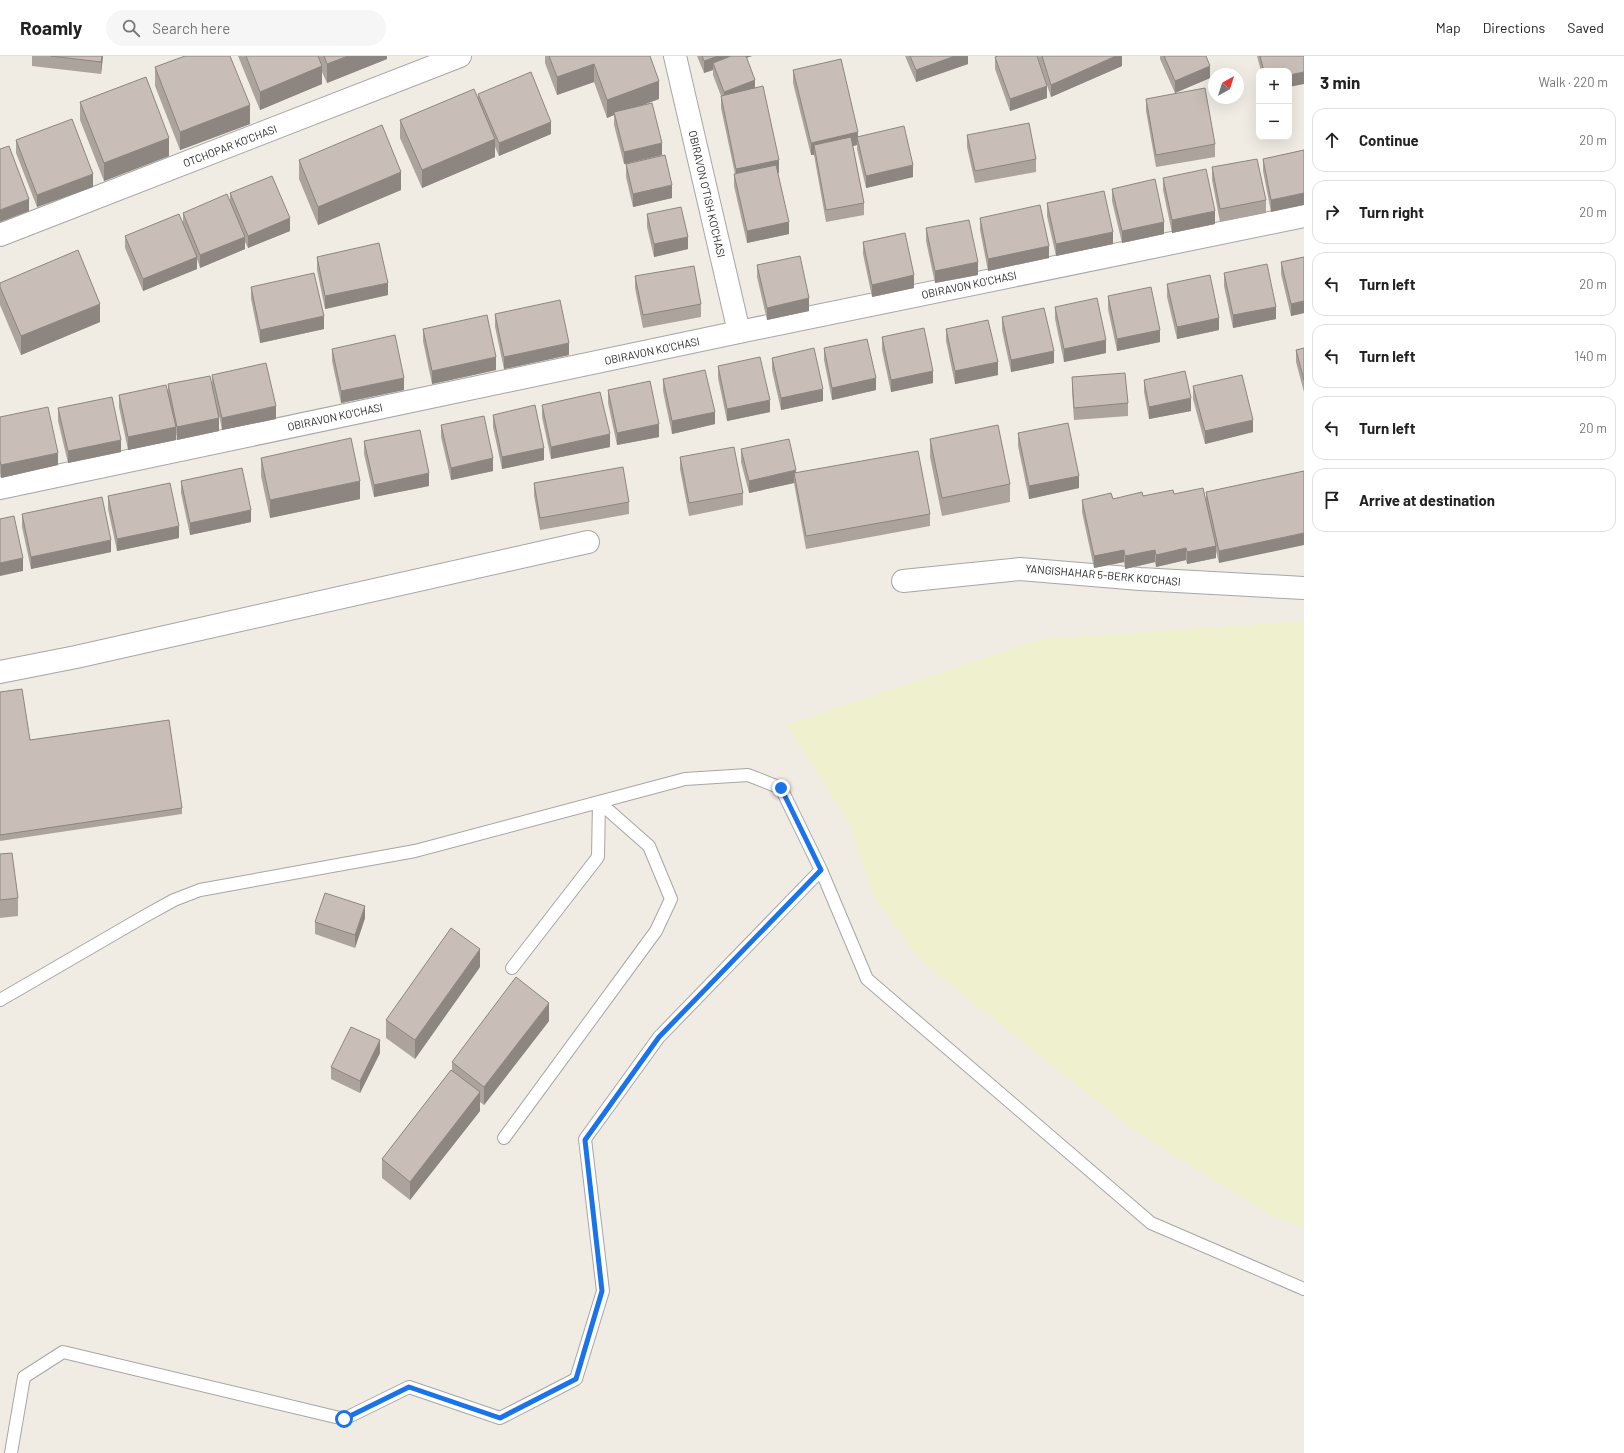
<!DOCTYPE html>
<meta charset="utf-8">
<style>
:root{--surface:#fff;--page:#f6f6f6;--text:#222;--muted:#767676;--line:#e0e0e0}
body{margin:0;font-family:Barlow,sans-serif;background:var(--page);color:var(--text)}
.controls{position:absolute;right:12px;top:12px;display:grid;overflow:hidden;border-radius:8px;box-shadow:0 4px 16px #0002}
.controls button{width:36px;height:36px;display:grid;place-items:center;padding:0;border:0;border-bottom:1px solid var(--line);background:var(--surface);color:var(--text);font:20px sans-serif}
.compass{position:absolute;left:1208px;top:12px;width:36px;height:36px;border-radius:50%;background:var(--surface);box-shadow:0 4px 16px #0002;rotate:39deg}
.stop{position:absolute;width:12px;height:12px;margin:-9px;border:3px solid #1a73e8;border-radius:50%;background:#fff}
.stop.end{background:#1a73e8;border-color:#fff;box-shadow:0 1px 4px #0008}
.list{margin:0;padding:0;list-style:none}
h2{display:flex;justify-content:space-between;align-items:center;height:52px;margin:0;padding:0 16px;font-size:17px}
h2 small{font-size:13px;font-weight:400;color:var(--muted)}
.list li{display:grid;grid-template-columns:26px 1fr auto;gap:12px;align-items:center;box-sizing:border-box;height:64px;margin:0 8px 8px;padding:0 8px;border:1px solid var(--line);border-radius:12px}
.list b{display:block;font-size:15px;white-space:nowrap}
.list em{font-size:13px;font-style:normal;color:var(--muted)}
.icon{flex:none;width:22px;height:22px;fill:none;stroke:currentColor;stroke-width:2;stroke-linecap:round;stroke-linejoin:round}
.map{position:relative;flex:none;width:1304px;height:1397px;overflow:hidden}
header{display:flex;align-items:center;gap:24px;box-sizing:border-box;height:56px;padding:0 20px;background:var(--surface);border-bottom:1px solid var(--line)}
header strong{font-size:19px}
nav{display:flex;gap:22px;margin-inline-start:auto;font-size:14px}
.search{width:280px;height:36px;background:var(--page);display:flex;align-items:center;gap:10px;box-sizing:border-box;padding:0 14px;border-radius:22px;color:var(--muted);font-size:15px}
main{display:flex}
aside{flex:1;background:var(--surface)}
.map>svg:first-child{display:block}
.farmland{fill:#eef0ce}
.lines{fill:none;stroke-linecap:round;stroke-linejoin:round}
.service-casing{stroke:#a6a6a6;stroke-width:14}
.minor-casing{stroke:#a6a6a6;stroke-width:24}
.service{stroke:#fff;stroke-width:12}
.minor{stroke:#fff;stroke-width:22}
.wall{fill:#aca39d}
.shaded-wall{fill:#8c8580}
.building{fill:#c8beb7;stroke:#8c8580}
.route{stroke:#1a73e8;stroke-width:5}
.labels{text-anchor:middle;stroke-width:3;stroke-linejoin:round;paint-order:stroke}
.street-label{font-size:11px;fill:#1f1f1f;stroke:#fff}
</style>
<header>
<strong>Roamly</strong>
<div class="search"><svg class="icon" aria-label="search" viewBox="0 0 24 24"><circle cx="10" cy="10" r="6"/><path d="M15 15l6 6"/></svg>Search here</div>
<nav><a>Map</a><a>Directions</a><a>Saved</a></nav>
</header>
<main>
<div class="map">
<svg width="1304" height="1397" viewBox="0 0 1304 1397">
<rect width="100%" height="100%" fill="#f0ece4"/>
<path class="farmland" d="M1304,565v606l-34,-12 -137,-85 -212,-169 -48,-65 -25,-75 -62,-96 255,-86z"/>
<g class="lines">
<defs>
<path id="service" d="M0,944l145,-84 29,-16 26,-10 215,-39 270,-72 63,-4 33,13 40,82 46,109 284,244 153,66
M504,1082l152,-207 15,-32 -22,-53 -50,-44 -1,55 -86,111
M11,1397l13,-76 39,-25 281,67 65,-32 91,31 76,-39 27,-88 -18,-152 74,-102 162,-167"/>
<path id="minor" d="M675,0l64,276
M0,179l460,-179
M0,432l739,-156 565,-116
M903,525l117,-12 120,10 164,9
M0,616l76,-15 512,-115"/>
</defs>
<use href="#service" class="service-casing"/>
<use href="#minor" class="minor-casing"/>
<use href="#service" class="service"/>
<use href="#minor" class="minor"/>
</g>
<path class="wall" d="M32,0h71l-2,18 -69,-8z
M238,0h149v3l-60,24 -5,-11v12l-62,26z
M545,0h105l9,43 -22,8 25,48 -38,9 -10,-39v-10l-7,3 -13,-36 -37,13 -12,-32z
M697,0h55l-6,2 33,115h-1l11,61 -42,9 -13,-57v-12h1l-14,-66v-12l-8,-21v-5l-9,3z
M905,0h63v8l-52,18z
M1037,0h85v10l-71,31z
M1160,0h46l4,22 -35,15 -15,-34z
M1257,0h47l-15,15h-28z
M995,1l52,41 -37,13 -15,-42z
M155,11l95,57 -70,26 -25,-64z
M793,14l65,66 55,41 -47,11 -9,-39v-4l-4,1 11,57v12l-38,7 -12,-67h-3l-18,-72z
M478,38l73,40 -52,22 -4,-9v10l-73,31 -22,-50v-18l78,-21z
M1146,43l69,45v13l-59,10 -10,-56z
M80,46l89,54 -65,25 -24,-61z
M967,79l69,24v13l-61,11 -8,-36z
M16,84l77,47 -56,20 -21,-54z
M1304,94l-33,62 -8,-41v-12z
M299,104l102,30 -83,35 -19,-46z
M626,108l46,34 -39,9 -7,-30z
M1212,111l54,33v13l-46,9 -8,-42z
M1163,122l52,46 -43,9 -9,-43z
M1112,133l52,45 -42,9 -10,-42z
M230,137l60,38 -42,17 -3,-6v7l-45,19 -3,-9v10l-54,22 -18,-43v-12l58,-13v-10l47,-12z
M1047,147l66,41 -57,12 -9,-40z
M647,158l41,35 -34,8 -7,-30z
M980,162l69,40 -61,13 -8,-41z
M926,172l52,47 -43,8 -9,-42z
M863,186l51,46 -42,9 -9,-43z
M317,201l71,38 -63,14 -8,-39z
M1304,201v56l-13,3 -10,-42v-12z
M757,209l52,46 -42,9 -10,-43z
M1224,217l52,46 -43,9 -9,-42z
M635,220l66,28v13l-58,11 -8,-40z
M0,227l100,39 -79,33 -21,-50z
M1167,228l52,46 -42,9 -10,-42z
M251,231l73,42 -64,14 -9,-44z
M1108,240l52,46 -43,9 -9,-42z
M1055,251l51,46 -42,9 -9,-43z
M495,258l74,41 -65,14 -9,-42z
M1002,261l52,46 -43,9 -9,-42z
M423,273l73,41 -64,14 -9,-43z
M946,273l52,46 -43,9 -9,-43z
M882,281l51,46 -42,9 -9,-42z
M824,292l52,42 -44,10 -8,-40z
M1304,292v44l-8,-30v-12z
M332,293l72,41 -63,13 -9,-42z
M772,302l51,43 -42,9 -9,-40z
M718,310l52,46 -43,9 -9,-43z
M212,319l64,44 -54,11 -3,-15v16l-42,9 -1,-7v7l-48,10 -9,-43v-12l49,-3v-8l44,1z
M1072,321l56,26v13l-54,4 -2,-30z
M663,323l52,45 -43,10 -9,-43z
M1144,324l47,31 -42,8 -5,-27z
M1193,330l60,46 -48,12 -12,-45z
M608,334l51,47 -42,8 -9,-42z
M542,349l68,42 -59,12 -9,-42z
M58,352l63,44 -53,11 -10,-42z
M493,359l51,45 -42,9 -9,-42z
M0,361l58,48 -57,13 -1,-5z
M441,369l52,46 -42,9 -10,-43z
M1018,377l61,55 -50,11 -11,-53z
M930,383l80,45v18l-68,14 -12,-59z
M364,385l65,45 -55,11 -10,-43z
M741,393l55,23 134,42v12l-124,23 -12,-66 -45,10 -8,-31z
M680,401l63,36v12l-54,11 -9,-47z
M261,402l99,41 -90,19 -9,-42z
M1304,415l-85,92 -3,-12v7l-29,6 -1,-4 -30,7 -1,-5 -30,7 -1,-7 -30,6 -12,-56v-12l31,-1 30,-3 31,-2 32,5v-7z
M181,425l70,41 -61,13 -9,-42z
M534,427l95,19v12l-89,16 -6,-35z
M108,440l71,42 -62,13 -9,-42z
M22,458l89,38 -80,17 -9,-42z
M0,636l30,48 152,68v6l-182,27z
M0,798l18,44v18l-18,2z
M365,862l-10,30 -40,-14v-12z
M480,911l-65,92 -29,-21v-18z
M549,965l-65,84 -4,-3v9l-70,89 -28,-22v-19l70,-89v-8z
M380,997l-20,40 -29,-14v-12z"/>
<path class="shaded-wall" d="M102,0h1l-2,18v-12z
M348,0h39v3l-60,24v-19z
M718,0h34l-37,13 -2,-6v7l-9,3v-12z
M955,0h13v8l-52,18v-12z
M1116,0h6v10l-71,31v-12z
M594,8v18l-37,13v-18z
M322,10v18l-62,26v-18z
M1210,10v12l-35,15v-12z
M1304,16v12l-15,3v-12z
M755,24v13l-31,11v-12z
M659,25v18l-44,16 -1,-3v3l-7,3v-18z
M1047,30v12l-37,13v-12z
M250,49v19l-70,26v-18z
M551,66v12l-52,22v-13z
M858,76v10l-1,-5v8l-41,9 -2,-9v10h-3v-12z
M169,82v18l-65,25v-18z
M495,83v18l-73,31v-18z
M662,87v12l-38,9v-12z
M779,104v13l-43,8v-12z
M913,109v12l-47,11v-12z
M401,116v18l-83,35v-18z
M93,118v13l-56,20v-12z
M672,129v13l-39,9v-13z
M1304,137v12l-33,7v-12z
M29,143v12l-29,11v-12z
M1215,155v13l-43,9v-13z
M290,162v13l-42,17v-12z
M789,166v12l-42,9v-12z
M1164,166v12l-42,9v-12z
M1113,176v12l-57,12v-12z
M245,181v12l-45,19v-13z
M688,181v12l-34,8v-13z
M1049,190v12l-61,13v-12z
M197,201v12l-54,22v-12z
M978,206v13l-43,8v-12z
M914,219v13l-42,9v-12z
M388,227v12l-63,14v-13z
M809,242v13l-42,9v-12z
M1304,245v12l-13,3v-12z
M100,248v18l-79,33v-19z
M1276,251v12l-43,9v-13z
M324,260v13l-64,14v-13z
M1219,262v12l-42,9v-12z
M1160,274v12l-43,9v-12z
M1106,284v13l-42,9v-13z
M569,287v12l-65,14v-12z
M1054,295v12l-43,9v-12z
M496,301v13l-64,14v-13z
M998,306v13l-43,9v-13z
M933,315v12l-42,9v-12z
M404,322v12l-63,13v-12z
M876,322v12l-44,10v-12z
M823,333v12l-42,9v-12z
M1191,342v13l-42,8v-12z
M770,344v12l-43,9v-12z
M276,350v13l-54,11v-12z
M715,356v12l-43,10v-13z
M219,362v13l-42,9v-13z
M1253,364v12l-48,12v-13z
M659,368v13l-42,8v-12z
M176,371v13l-48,10v-13z
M610,378v13l-59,12v-12z
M121,384v12l-53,11v-12z
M544,392v12l-42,9v-12z
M58,397v12l-57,13v-13z
M493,402v13l-42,9v-12z
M796,414v13l-2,-10v10l-45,10v-12z
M429,417v13l-55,11v-12z
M1079,420v12l-50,11v-13z
M360,425v18l-90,19v-18z
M251,454v12l-61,13v-12z
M179,470v12l-62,13v-12z
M1304,477v12l-85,18v-12z
M111,484v12l-80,17v-12z
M1216,490v12l-29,6v-12z
M1186,492v12l-30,7v-12z
M1124,494v12l-30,6v-12z
M1155,494v12l-30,7v-13z
M23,502v13l-23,5v-13z
M365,850v12l-10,30v-13z
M480,893v18l-65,92v-19z
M549,947v18l-65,84v-18z
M380,984v13l-20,40v-12z
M480,1036v19l-70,89v-18z"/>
<path class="building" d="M51,0h51l-1,6z
M185,0h45l20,49 -70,27 -25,-65z
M246,0h72l4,10 -62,26z
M324,0h24l-21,8z
M549,0h101l9,25 -52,19 -13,-36 -37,13z
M702,0h16l-14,5z
M731,0h15l9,24 -31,12 -11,-29z
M910,0h45l-39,14z
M998,0h39l10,30 -37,13 -15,-42z
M1042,0h74l-65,29z
M1164,0h42l4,10 -35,15z
M1260,0h44v16l-15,3v-4h-25z
M841,3l17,73 -47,11 -18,-73z
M531,16l20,50 -52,21 -21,-49z
M146,21l23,61 -65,25 -24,-61z
M763,30l16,74 -43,9 -15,-73z
M1205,32l10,56 -59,11 -10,-56z
M474,33l21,50 -73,31 -22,-50z
M652,47l10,40 -38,9 -10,-40z
M72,63l21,55 -56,21 -21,-55z
M1029,67l7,36 -61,12 -8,-36z
M382,69l19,47 -83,35 -19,-47z
M904,70l9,39 -47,11 -9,-39z
M851,81l13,66 -38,7 -12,-65z
M9,90l20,53 -29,11v-61z
M1304,94v43l-33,7 -8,-41z
M665,99l7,30 -39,9 -7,-30z
M1257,103l9,41 -46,9 -8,-42z
M776,109l13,57 -42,9 -13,-57z
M1206,113l9,42 -43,9 -9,-42z
M272,120l18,42 -42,18 -18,-43z
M1155,123l9,43 -42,9 -10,-42z
M1104,135l9,41 -57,12 -9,-41z
M227,138l18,43 -45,18 -17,-42z
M1040,149l9,41 -61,13 -8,-41z
M681,151l7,30 -34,7 -7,-30z
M179,158l18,43 -54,22 -18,-43z
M969,164l9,42 -43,9 -9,-43z
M905,177l9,42 -42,10 -9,-43z
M379,187l9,40 -63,13 -8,-39z
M78,194l22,54 -79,32 -21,-49v-4z
M800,200l9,42 -42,10 -10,-43z
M1304,201v44l-13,3 -10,-42z
M1267,208l9,43 -43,8 -9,-42z
M694,210l7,38 -58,11 -8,-39z
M314,217l10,43 -64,14 -9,-43z
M1210,219l9,43 -42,9 -10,-43z
M1151,231l9,43 -43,9 -9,-43z
M1097,242l9,42 -42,9 -9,-42z
M560,244l9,43 -65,14 -9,-43z
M1044,252l10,43 -43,9 -9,-43z
M487,259l9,42 -64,14 -9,-42z
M988,264l10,42 -43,9 -9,-42z
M924,272l9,43 -42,9 -9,-43z
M395,279l9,43 -63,13 -9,-42z
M867,283l9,39 -44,10 -8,-40z
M814,292l9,41 -42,9 -9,-40z
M1304,292v32l-8,-30z
M760,301l10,43 -43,9 -9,-43z
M266,307l10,43 -54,12 -10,-43z
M705,314l10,42 -43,9 -9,-42z
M1185,315l6,27 -42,9 -5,-27z
M1125,317l3,30 -54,5 -2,-31z
M1242,319l11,45 -48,11 -12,-45z
M210,320l9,42 -42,9 -9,-43z
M650,325l9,43 -42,9 -9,-43z
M166,329l10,42 -48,10 -9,-42z
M600,336l10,42 -59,13 -9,-42z
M112,341l9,43 -53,11 -10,-43z
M535,349l9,43 -42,9 -9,-42z
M48,351l10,46 -57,12 -1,-4v-44z
M484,360l9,42 -42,10 -10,-43z
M1068,367l11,53 -50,10 -11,-53z
M998,369l12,59 -68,14 -12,-59z
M420,374l9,43 -55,12 -10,-44z
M351,382l9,43 -90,19 -9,-42z
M789,383l7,31 -47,11 -8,-32z
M734,391l9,46 -54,10 -9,-46z
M918,395l12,63 -124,22 -12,-63z
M623,411l6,35 -89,16 -6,-35z
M242,412l9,42 -61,13 -9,-42z
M1304,415v62l-85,18 -13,-59z
M170,427l9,43 -62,13 -9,-43z
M1203,432l13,58 -29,6 -1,-4 -30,7 -1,-5 -30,6 -1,-6 -30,6 -12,-56 29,-7 2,6 29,-7 1,4 30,-6 1,4z
M102,441l9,43 -80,17 -9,-43z
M14,460l9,42 -23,5v-44z
M22,633l8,51 139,-20 13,88 -182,27v-143z
M12,797l6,45 -18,2v-46z
M325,837l40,13 -10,29 -40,-13z
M451,872l29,21 -65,91 -29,-20z
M516,921l33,26 -65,84 -32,-25z
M351,971l29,13 -20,41 -29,-14z
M451,1014l29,22 -70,90 -28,-23z"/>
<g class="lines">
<path class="route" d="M344,1363l65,-32 91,31 76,-39 26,-88 -17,-151 74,-103 162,-167 -40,-82"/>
</g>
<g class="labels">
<g class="street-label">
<text transform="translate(230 90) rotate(-21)" y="4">OTCHOPAR KO'CHASI</text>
<text transform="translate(707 138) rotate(77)" y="4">OBIRAVON O'TISH KO'CHASI</text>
<text transform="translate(969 229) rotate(-12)" y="4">OBIRAVON KO'CHASI</text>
<text transform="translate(652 295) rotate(-12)" y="4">OBIRAVON KO'CHASI</text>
<text transform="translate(335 361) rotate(-12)" y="4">OBIRAVON KO'CHASI</text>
<text transform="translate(1103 519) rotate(5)" y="4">YANGISHAHAR 5-BERK KO'CHASI</text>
</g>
</g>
</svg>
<div class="controls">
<button>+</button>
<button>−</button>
</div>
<svg class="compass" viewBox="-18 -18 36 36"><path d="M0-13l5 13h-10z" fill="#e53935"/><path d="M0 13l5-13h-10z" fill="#767676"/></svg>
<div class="stop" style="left:344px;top:1363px"></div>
<div class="stop end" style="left:781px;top:732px"></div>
</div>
<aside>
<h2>3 min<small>Walk · 220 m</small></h2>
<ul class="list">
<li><svg class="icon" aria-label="ahead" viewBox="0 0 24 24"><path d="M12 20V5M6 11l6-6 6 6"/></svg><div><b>Continue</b></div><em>20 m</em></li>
<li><svg class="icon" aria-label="right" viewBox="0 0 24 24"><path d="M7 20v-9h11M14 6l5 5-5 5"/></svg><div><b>Turn right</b></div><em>20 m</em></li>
<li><svg class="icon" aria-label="left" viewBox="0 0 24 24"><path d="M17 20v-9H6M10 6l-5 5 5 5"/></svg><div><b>Turn left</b></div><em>20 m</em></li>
<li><svg class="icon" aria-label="left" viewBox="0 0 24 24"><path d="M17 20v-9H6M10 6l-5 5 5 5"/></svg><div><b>Turn left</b></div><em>140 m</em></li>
<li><svg class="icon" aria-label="left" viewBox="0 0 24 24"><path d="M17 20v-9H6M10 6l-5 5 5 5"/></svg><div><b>Turn left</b></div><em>20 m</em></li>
<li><svg class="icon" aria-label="arrive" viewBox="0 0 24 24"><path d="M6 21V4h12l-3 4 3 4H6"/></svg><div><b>Arrive at destination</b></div></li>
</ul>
</aside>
</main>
